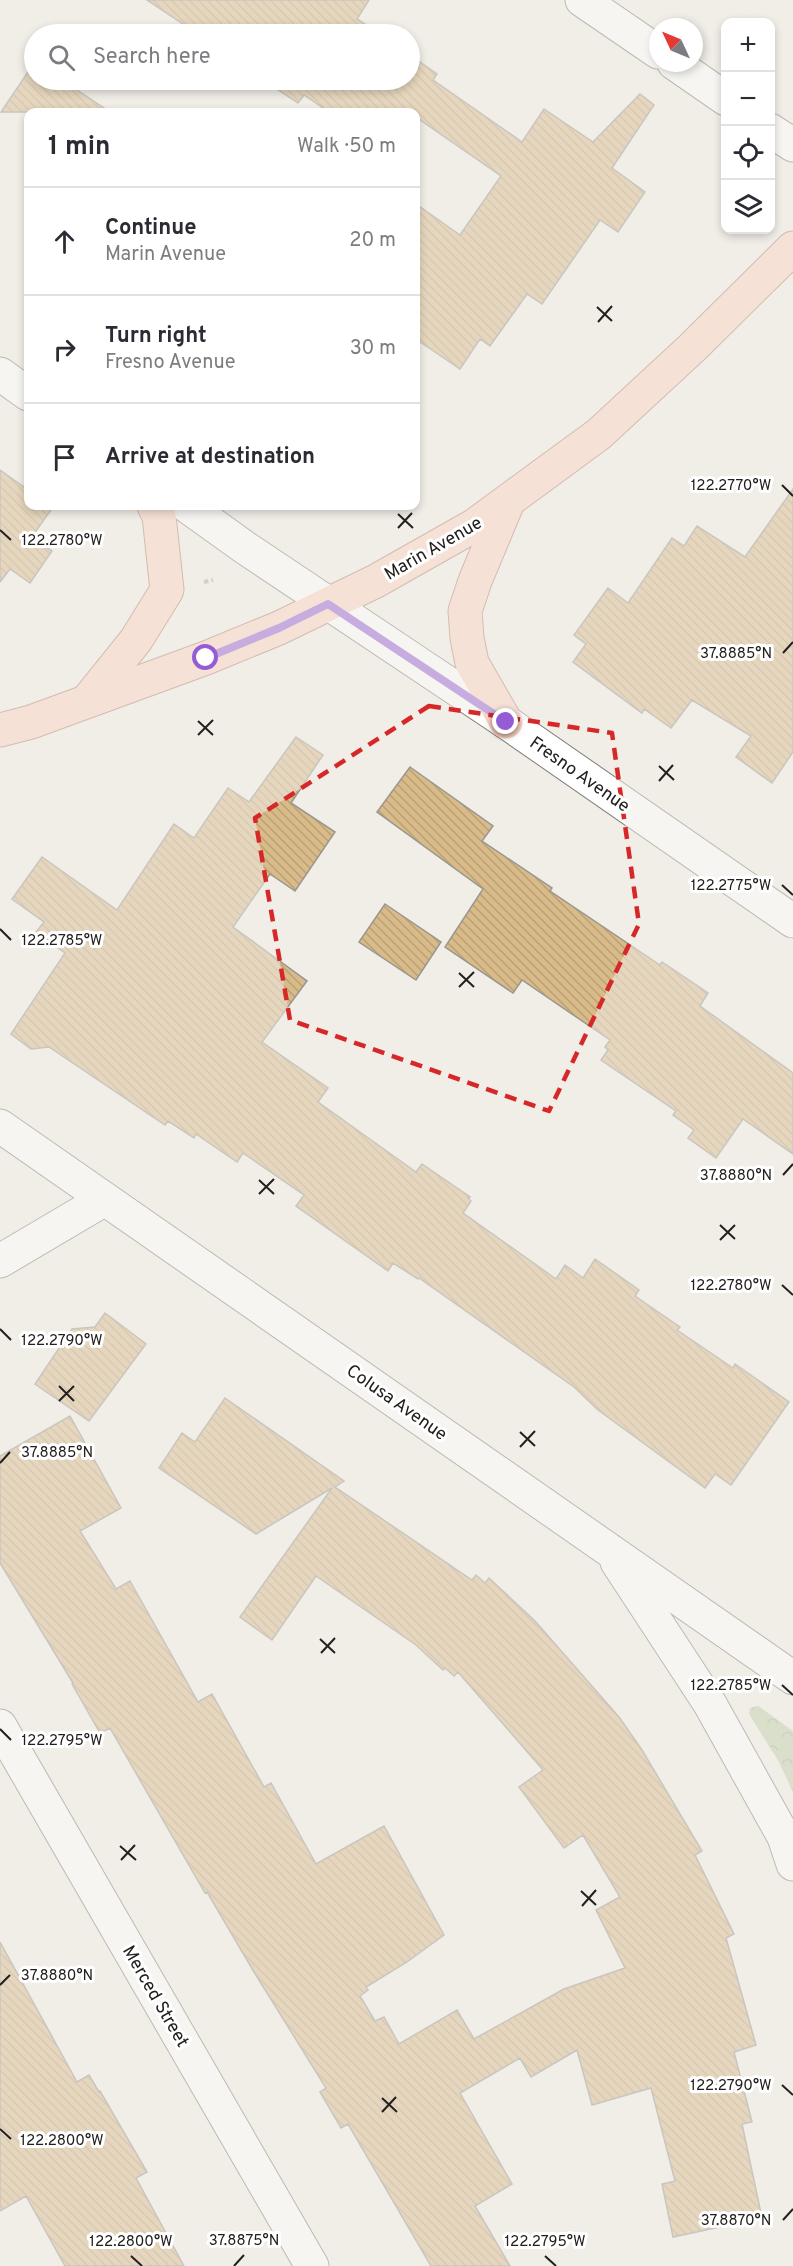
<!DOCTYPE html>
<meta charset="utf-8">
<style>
:root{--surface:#fff;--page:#f2f2f3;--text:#2b2b33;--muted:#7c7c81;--line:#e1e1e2}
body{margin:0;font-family:Overpass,sans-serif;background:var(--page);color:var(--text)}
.controls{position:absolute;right:18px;top:18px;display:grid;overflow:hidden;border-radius:12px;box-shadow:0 3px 9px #0003}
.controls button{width:54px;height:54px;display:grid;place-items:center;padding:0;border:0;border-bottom:2px solid var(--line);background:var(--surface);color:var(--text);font:30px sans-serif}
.compass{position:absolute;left:649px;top:18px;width:54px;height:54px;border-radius:50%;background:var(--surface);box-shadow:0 3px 9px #0003;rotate:314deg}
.stop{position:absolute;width:18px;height:18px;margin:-14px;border:4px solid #955dd5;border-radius:50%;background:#fff}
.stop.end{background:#955dd5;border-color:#fff;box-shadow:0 2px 6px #0008}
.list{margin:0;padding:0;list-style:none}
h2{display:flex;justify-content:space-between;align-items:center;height:78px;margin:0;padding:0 24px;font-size:26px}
h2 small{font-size:20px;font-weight:400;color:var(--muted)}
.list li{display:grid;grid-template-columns:39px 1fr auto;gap:18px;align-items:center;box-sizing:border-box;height:108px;padding:0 24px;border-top:2px solid var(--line)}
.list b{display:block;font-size:22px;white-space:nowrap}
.list p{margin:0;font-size:20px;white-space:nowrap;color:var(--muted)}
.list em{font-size:20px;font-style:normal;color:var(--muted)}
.icon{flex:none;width:33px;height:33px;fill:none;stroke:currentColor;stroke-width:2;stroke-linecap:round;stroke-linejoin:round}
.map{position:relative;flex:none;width:793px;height:2266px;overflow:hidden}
.search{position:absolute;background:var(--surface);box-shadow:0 3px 9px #0003;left:24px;top:24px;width:396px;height:66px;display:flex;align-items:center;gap:15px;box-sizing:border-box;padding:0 21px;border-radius:33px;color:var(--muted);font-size:22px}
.panel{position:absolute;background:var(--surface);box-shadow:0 3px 9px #0003;left:24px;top:108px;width:396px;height:402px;border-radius:12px}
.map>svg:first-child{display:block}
.park{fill:url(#park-crowns)}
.building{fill:url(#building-back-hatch);stroke:#999690;stroke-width:1.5}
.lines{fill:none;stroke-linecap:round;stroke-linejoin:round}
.minor-casing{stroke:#7f7c76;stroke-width:35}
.major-casing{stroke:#b08171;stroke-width:35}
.path{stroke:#aeaba6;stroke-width:4;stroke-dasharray:4.5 3;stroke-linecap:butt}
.minor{stroke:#fff;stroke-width:33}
.major{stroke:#fdd3c4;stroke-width:33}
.route{stroke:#955dd5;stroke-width:8}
.marked{fill:none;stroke:#d62828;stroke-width:4.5;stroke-dasharray:12 8;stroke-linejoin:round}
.ticks{fill:none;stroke:#22201e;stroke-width:2}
.labels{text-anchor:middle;stroke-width:6;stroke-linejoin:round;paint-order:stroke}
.street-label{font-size:18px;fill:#22201e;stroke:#fff}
.ticks-label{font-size:15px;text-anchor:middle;fill:#22201e;stroke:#fff;stroke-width:6;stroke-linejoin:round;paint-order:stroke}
</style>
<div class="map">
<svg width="793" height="2266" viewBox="0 0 793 2266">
<defs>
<pattern id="park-crowns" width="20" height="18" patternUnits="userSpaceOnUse" patternTransform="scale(1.5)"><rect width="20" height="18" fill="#beceaa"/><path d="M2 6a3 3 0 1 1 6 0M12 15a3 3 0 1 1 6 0" fill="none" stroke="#a3b192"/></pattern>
<pattern id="building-back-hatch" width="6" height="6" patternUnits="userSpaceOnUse" patternTransform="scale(1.5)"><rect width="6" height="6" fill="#d9bb89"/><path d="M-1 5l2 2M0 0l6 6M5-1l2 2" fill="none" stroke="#baa076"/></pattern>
</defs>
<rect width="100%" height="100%" fill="#f1ede7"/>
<path class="park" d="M758,1706l35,25v61l-14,-30 -30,-48 1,-6z"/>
<path class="building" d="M147,0h222l-12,19 23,15h-182z
M410,55l27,19 -4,6 89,62 22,-33 49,33 47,-48 14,11 -42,63 33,24 -27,40 -18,-12 -58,84 -15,-10 -37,52 -10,-7 -20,30 -44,-30v-135l44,31 41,-59 -85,-59v-5h-87l-25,-17 -6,8 -35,-23h147z
M34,63v17h28l48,32h-109z
M0,470l28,20v16l25,1 -22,31 21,13 -22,32 -20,-14 -10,13z
M793,489v263l-21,31 -36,-26 15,-21 -59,-36 -21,28 -27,-19 -2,4 -69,-51 13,-18 -12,-9 34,-47 20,15 44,-65 12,8 13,-20 48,31z
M296,737l27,18 -32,48 44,29 -40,59 -25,-17 -37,53 74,54 -45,61 66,46 -10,14 98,70 6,-8 48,33 -2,1 3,3 -8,12 93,66 9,-14 18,13 12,-19 44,31 -4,6 45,31 -3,3 56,38 2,-4 54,38 -58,83 -16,-11 -10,14 -107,-78 -24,-23 -155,-109 -1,1 -25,-16 -5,8 -92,-65 8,-11 -61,-42 -6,9 -41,-28 -2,4 -26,-17 -3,4 -116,-78 -18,2 -20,-15 54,-81 -29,-21 8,-10 -32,-23 30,-42 75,53 57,-86 20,14 34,-50 21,14z
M410,767l83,59 -11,15 70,47 -2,3 110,74 2,-3 46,31 -8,13 93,67v81l-50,-35 -27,39 -28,-20 6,-8 -21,-15 3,-4 -75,-51 7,-10 -3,-3 5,-7 -88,-60 -9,13 -68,-46 38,-58 -106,-77z
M385,904l56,38 -25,38 -57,-38z
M105,1313l41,31 -57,77 -54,-37 37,-55 23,-2z
M225,1398l119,83 -9,6 137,93 4,-5 9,8 4,-5 46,43 84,96 23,33 60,101 -7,4 39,79 -8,4 30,107 -22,7 18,70 -10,2 20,94 -89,19 -11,-53 13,-3 -24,-93 -59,17 -15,-55 -46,27 -11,-19 -60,35 52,91 -37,22 35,60h-79l-83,-142 -7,4 -21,-36 6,-4 -72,-116 -47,-80 -2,1 -95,-165 -10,5 -28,-49 1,-1 -73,-120v-107l70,-40 51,92 -41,23 36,58 14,-8 68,121 14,-8 52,93 7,-4 45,81 68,-38 60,109 -37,27 -41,25 2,3 -8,6 15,25 9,-4 15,27 58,-34 17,29 90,-50 61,-21 -29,-58 24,-13 -37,-62 -19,13 -45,-61 24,-17 -85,-98 -4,4 -9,-8 -2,2 -27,-25 -100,-69 -44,64 -32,-23 92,-129 -76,46 -97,-66 23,-35 13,9z
M0,1942l77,140 12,-7 10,17 1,-1 47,81 -11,6 48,88h-119l-39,-70 -26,15z"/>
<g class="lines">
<defs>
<path id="minor" d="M582,0l76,52
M674,63l52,36
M770,130l23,15
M0,374l28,20
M187,506l60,43 259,173 287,199
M0,1126l793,552
M0,1261l105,-62
M617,1562l93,142 74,133 9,27
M0,1726l312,540"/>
<path id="major" d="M87,701l49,-61 31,-50 -8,-74 -5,-10
M506,722l-34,-59 -5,-25 -2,-27 10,-30 33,-79
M0,730l31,-8 175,-64 73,-30 97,-47 99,-56 124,-91 94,-87 100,-99"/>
</defs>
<use href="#minor" class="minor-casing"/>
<use href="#major" class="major-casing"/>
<path class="path" d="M204,582l9,-2"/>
<use href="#minor" class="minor"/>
<use href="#major" class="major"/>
</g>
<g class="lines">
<path class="route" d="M206,658l73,-30 49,-24 178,118"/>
</g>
<path d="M0 0H793V2266H0ZM429,706l183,27 27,191 -90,187 -259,-91 -35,-202z" fill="#f1ede7" fill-opacity=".55" fill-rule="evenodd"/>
<path class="marked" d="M429,706l183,27 27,191 -90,187 -259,-91 -35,-202z"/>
<path class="ticks" d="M597,307l15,14M598,322l14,-16M782,485l11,11M398,514l15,14M398,528l14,-15M0,530l11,10M783,653l10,-11M198,721l15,14M198,735l15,-15M659,766l15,14M659,781l14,-16M782,885l11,10M0,929l11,11M459,973l15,14M459,987l15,-15M783,1175l10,-11M259,1180l15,14M259,1194l15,-15M720,1225l15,14M720,1240l15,-15M782,1285l11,10M0,1329l11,11M59,1386l15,15M59,1401l15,-15M520,1432l15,14M520,1447l15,-16M0,1463l10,-11M320,1639l15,14M321,1653l14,-15M782,1685l11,10M0,1729l11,11M120,1846l16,14M121,1860l14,-15M581,1891l15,14M582,1906l14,-16M0,1985l10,-10M782,2085l11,10M382,2098l15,14M382,2112l14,-15M0,2129l11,10M783,2220l10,-11M131,2256l11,10M545,2256l11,10M234,2266l10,-11"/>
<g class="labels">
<g class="street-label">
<text transform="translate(433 548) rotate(-30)" y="6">Marin Avenue</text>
<text transform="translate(580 774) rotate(35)" y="6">Fresno Avenue</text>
<text transform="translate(397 1402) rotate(35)" y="6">Colusa Avenue</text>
<text transform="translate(156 1996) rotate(60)" y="6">Merced Street</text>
</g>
</g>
<g class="ticks-label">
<text x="731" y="490">122.2770°W</text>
<text x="62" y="545">122.2780°W</text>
<text x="736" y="658">37.8885°N</text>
<text x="731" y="890">122.2775°W</text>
<text x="62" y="945">122.2785°W</text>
<text x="736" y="1180">37.8880°N</text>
<text x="731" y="1290">122.2780°W</text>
<text x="62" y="1345">122.2790°W</text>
<text x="57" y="1457">37.8885°N</text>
<text x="731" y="1690">122.2785°W</text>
<text x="62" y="1745">122.2795°W</text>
<text x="57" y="1980">37.8880°N</text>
<text x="731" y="2090">122.2790°W</text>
<text x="62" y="2145">122.2800°W</text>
<text x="736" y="2225">37.8870°N</text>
<text x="244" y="2245">37.8875°N</text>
<text x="131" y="2246">122.2800°W</text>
<text x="545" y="2246">122.2795°W</text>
</g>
</svg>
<div class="controls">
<button>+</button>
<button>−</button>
<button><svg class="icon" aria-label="locate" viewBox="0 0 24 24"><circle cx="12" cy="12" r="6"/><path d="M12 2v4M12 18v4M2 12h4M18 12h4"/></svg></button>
<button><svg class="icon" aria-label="layers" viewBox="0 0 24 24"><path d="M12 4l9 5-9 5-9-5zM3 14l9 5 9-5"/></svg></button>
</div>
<svg class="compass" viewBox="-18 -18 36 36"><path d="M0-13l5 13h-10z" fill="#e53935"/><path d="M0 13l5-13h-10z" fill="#7c7c81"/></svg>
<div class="stop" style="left:206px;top:658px"></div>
<div class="stop end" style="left:506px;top:722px"></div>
<div class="search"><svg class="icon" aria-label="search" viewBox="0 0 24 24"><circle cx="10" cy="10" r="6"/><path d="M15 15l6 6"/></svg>Search here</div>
<section class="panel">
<h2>1 min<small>Walk · 50 m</small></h2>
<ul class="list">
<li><svg class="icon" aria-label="ahead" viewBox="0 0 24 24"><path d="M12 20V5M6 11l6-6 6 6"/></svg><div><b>Continue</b><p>Marin Avenue</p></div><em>20 m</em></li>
<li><svg class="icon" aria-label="right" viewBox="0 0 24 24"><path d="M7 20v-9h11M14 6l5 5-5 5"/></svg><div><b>Turn right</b><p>Fresno Avenue</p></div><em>30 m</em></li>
<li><svg class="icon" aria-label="arrive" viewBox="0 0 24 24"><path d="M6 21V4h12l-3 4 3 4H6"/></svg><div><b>Arrive at destination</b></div></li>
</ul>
</section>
</div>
